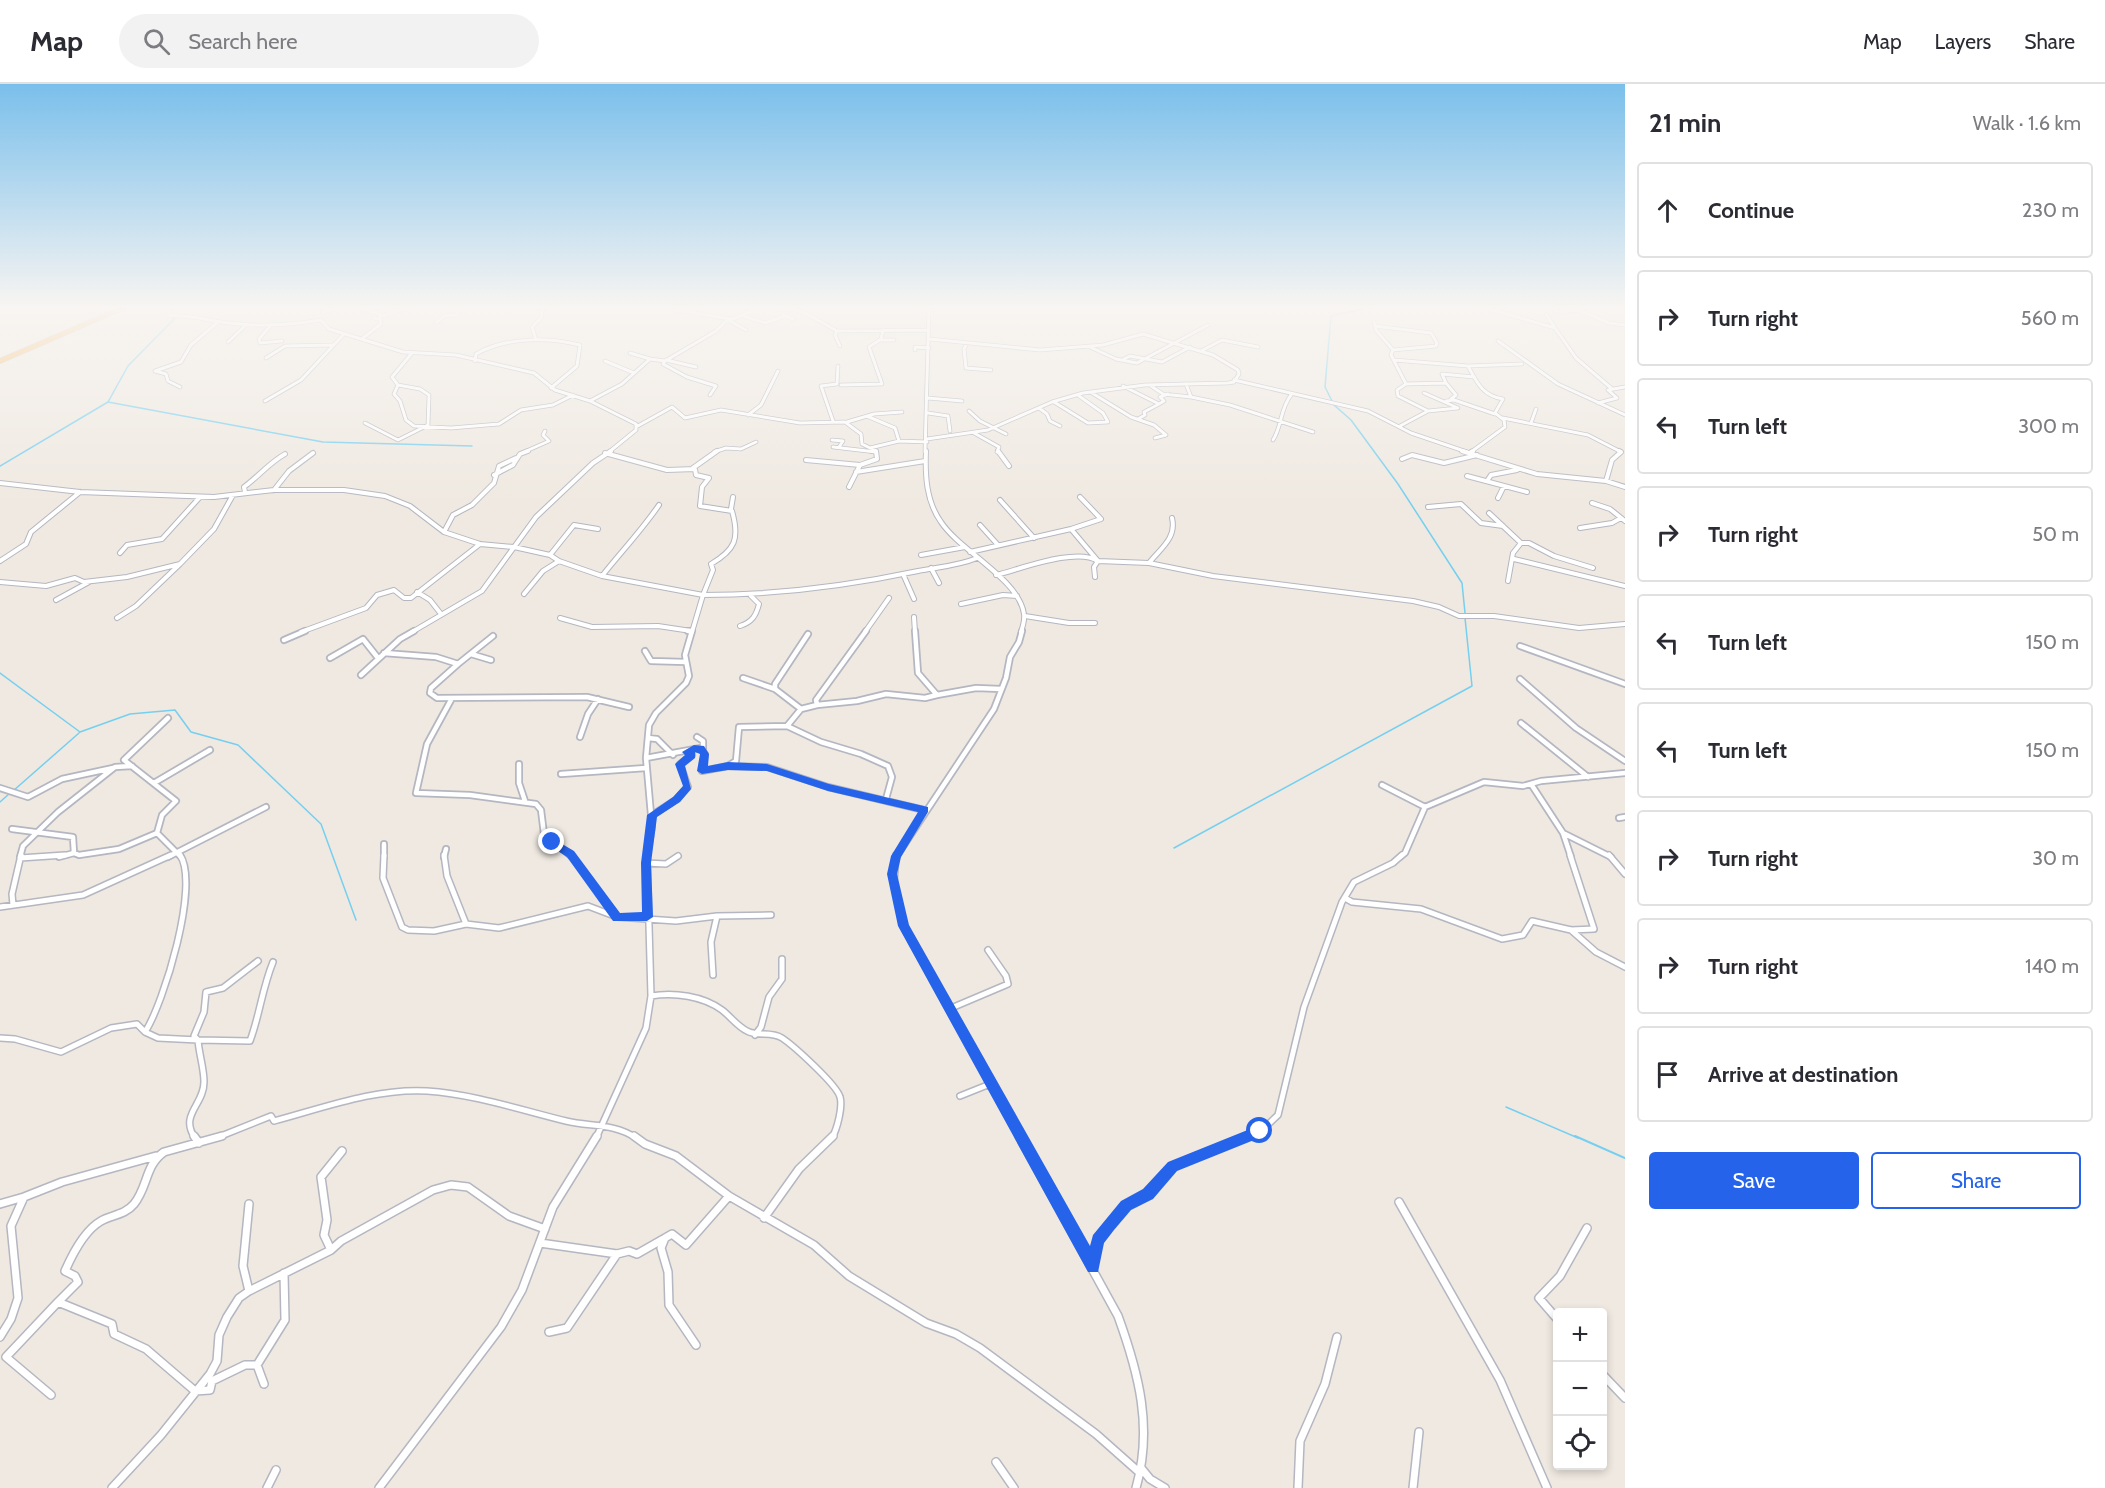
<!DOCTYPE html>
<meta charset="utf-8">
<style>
:root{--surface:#fff;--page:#f2f2f3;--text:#2b2b33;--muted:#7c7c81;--line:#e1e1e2;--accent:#2563eb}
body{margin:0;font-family:Cabin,sans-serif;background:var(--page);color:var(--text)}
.controls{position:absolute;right:18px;bottom:18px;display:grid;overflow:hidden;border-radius:6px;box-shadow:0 3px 9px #0003}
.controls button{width:54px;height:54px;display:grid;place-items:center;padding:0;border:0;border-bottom:2px solid var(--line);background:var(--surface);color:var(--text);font:30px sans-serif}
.stop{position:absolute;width:18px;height:18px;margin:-14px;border:4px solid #2563eb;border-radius:50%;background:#fff}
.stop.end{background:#2563eb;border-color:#fff;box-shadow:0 2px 6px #0008}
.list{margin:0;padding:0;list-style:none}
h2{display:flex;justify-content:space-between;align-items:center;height:78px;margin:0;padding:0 24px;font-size:26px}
h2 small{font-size:20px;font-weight:400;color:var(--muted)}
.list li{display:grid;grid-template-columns:39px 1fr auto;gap:18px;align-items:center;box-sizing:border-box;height:96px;margin:0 12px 12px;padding:0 12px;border:2px solid var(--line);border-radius:6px}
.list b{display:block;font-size:22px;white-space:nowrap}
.list em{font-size:20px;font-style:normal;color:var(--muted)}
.actions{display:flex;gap:12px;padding:18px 24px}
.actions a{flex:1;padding:14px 0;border:2px solid var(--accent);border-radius:6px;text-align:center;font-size:21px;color:var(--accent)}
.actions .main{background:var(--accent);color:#fff}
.icon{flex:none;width:33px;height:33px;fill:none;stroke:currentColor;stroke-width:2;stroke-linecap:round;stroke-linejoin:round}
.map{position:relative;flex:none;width:1625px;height:1404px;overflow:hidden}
header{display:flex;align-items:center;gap:36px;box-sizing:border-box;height:84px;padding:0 30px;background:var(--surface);border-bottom:2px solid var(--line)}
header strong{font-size:28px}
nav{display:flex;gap:33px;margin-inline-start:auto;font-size:21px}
.search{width:420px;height:54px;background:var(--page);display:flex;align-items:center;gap:15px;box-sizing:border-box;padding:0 21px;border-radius:33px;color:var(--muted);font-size:22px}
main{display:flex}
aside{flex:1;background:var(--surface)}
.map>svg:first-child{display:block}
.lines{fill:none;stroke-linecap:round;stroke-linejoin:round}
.stream-far1{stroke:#75cff0;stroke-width:1.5}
.stream{stroke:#75cff0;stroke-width:2}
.minor-far4-casing{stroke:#b4b7c1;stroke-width:4.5}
.minor-far3-casing{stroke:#b4b7c1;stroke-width:6}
.minor-far2-casing{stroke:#b4b7c1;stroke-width:8}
.minor-far1-casing{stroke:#b4b7c1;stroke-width:8}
.minor-casing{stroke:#b4b7c1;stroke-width:10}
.trunk-casing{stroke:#c9c9c9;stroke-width:6}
.minor-far4{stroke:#fff;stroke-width:3}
.minor-far3{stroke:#fff;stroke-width:4}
.minor-far2{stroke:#fff;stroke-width:4.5}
.minor-far1{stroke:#fff;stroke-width:5}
.minor{stroke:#fff;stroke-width:7}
.trunk{stroke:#f8ba60;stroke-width:4.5}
.route{fill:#2563eb}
</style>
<header>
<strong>Map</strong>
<div class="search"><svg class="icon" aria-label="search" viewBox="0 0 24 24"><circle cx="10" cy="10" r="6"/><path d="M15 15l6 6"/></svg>Search here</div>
<nav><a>Map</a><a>Layers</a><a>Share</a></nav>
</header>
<main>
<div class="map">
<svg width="1625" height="1404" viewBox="0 0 1625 1404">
<rect width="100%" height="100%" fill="#efe9e1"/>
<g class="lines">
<path class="stream-far1" d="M1332,317l-7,-14 6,-71 40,-9
M108,318l215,40 149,4
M1334,321l17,15 47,64 64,99 3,30
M0,382l108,-64 20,-36 47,-48
M0,589l80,59 50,-18 45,-4 16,22 47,13 83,79 35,96
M13,707l66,-58
M0,718l9,-8
M1174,764l298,-162 -7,-68
M1506,1023l72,31"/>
<path class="stream" d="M1575,1052l50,22"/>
<defs>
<path id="minor-far4" d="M168,223l1,9c20,-2 39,5 60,7 31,4 61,2 92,-3l8,9 74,23 53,3 78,18 21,17 35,11 46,23v6l-27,22
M356,223l24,7v5
M741,223l15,3
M772,223l8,3 10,-2 17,6 30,17 91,-1
M1482,223l73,21 21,30 35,30
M1549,223l9,5 21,-2 -3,-3
M675,226l56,9
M1579,226l30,13 16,2
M322,228l24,-5
M1546,230l9,14
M783,231l10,4
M382,232l25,-9
M743,232l22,7 20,-7
M730,237l16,9
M1374,238l2,8 17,20 -2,5 15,29 -9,6 1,6 30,15 -28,15
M436,239l8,-7 13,-1 2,-8
M272,240l-13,15 1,4 22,-2
M1375,242l56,7 6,10 -1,3 -43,4
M837,247l-2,4 5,11
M363,254l18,-14 -1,-5 -6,-1
M536,256l-4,-13 10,-10 -1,-5 4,-5
M880,256h14
M1498,257l60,43 67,31
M228,258l19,-18
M967,259l-3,6 2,19 25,2
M1090,263l26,12 21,4 71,-38
M915,266v-3l14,1
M1201,267l21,-11 36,7
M630,269l20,6
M266,274l19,-12 48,-1
M1124,275l6,-3 32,6 28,-15
M666,276l30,7
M1394,276l74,6c9,17 15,30 35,33l-8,14 9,7 1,7 -34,25
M475,277l1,-7c30,-17 71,-17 104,-9l-3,21 -26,22
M605,277l29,12
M665,277l-2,3 24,13 29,9 -6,9
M1468,282l54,-2
M1234,296l134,31 43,22 56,19
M1446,299l10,12 -5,4
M1186,300l5,13 39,8 83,27
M1406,300l40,-1 -4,-9 32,3
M398,301l-4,9 6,7 6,19 8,6 37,2 48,-4 22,-14 32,-5 20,-10
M398,301l-6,-8 20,-24
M841,301l41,-1 -13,-37 12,-8 2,-9
M1123,302l36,18 5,-3 -4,-4 8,-3
M1151,302l12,8 28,3
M180,303l-12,-6 -2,-7 -11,-3 26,-9 10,-17 27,-23
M1092,309l39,24 23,8 12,10 -11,3
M1424,309l34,15 -30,3
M928,314l34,3
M265,317l36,-21 43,-46
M590,317l32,-17 28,-25 15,2 51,-30 9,-9 38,-15
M1446,317l8,-1 41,14
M1054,318l34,21 20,-1 -5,-9 -24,-17
M1598,319l19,-5 -9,-8 17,-3
M1039,324l8,6 3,7 10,5
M969,327l11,10 26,13
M928,329l20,3 2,15
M748,331l13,-10 17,-34
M869,333l26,11 4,13
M1503,334l85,17 33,17
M1138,335l7,-4 -1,-3 15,-8
M833,337l-12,-35 16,-2 1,-18
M847,338l27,-8 28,-2
M365,339l33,17 30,-15 1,-30 -9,-6 -22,-4
M1531,339l5,-14
M636,343l36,-20 13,11 36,-8 79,13 45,-1 16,12 1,10 8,4 29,-7 28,1
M974,349l25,14 -2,5
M927,355l61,-9 64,-28 31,-9 62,-8 83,-2 6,-1 5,-8 -1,-4 -25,-15 -70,-21 -40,11 -63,5 -111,-11
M832,356l11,1 -4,6
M1273,356c9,-14 7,-31 18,-45
M833,363l43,5
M524,368l25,-11 -6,-6 2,-4
M714,368l12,-4 15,1 15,-7
M925,368l4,-145"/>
<path id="minor-far3" d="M926,367c-1,24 0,50 15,71 19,29 78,57 83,92 1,6 -1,12 -3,18
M998,367l11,15
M1462,367l75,23 69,7 19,6
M1471,368l2,-1
M605,369l62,17 28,-1 1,6 13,3 -7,9 -2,19 32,5c8,28 3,39 -21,53l2,6 -10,25c73,0 144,-9 215,-24 20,-4 40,-5 59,-13
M1402,375l10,-4 32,8 33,-8
M806,376l54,5
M693,384l24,-17
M856,388l69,-11
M494,391l19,-10 7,-11 8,-3
M1467,392l60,16
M1487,397l4,-6 26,-5
M1606,397l6,-21 9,-8 -2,-1
M0,399l80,9 134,5 60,-7h70l41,6 25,10 34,26 36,12 34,3 36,8 9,6 43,15 101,19 -11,37
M849,403l11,-22 17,-6 -1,-8h-4
M274,406l15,-19 24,-18
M245,408l-1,-5c15,-11 25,-24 41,-33
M1498,414l6,-12
M1000,416l34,38
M1592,419l18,6 15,12
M1428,423l33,-3 20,19 22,3
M731,425l2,-12
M1489,429l32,30 -8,10 -5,28
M980,441l18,20
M1580,444l32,-5 9,-5
M1071,445l30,-10 -21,-22
M444,448l9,-17 19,-10 22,-22 5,-17 17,-8
M1521,459h8l25,13 39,12
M970,468l101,-23 27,32 -4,6 1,10
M120,469l7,-8 35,-6 38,-42
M550,471l24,-30 24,4
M921,471l44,-8
M1514,475l111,27
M0,477l26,-17 5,-12 49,-40
M1149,479c11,-14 28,-25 23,-45
M931,484l8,15
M903,490l11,25
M996,491c25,-6 80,-28 102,-14l51,2 64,13 200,25 26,6 20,9h35l85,12 46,-4
M602,492c19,-24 40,-46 57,-71
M0,498l46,4 29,-8 9,4 43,-5 53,-13 34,-35 19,-34
M417,508l13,8 11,14
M524,510l19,-23 16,-10
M56,516l33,-18
M961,520l42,-9 14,1
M1025,532l44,7h26
M914,533l1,15
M117,534l19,-12 44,-42
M560,534l32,9 66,-1 33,5
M740,542c12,-4 16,-10 19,-22l-8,-8
M301,548l65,-24 11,-13 17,-5 10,8h7l69,-54
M412,548l70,-41 54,-74 57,-54 18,-12
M865,548l24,-34"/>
<path id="minor-far2" d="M688,547h3
M866,547l-50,69 1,5 40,-4 29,-7 39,4 12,-3
M915,547l3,42 19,22 39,-7 25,1
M808,550l-33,50v5l26,20 16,-4
M284,556l21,-9
M1520,562l105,38
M645,567l6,10 35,1
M384,569l52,4 22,7 -27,24 -1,5 7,5 150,-1 42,10
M471,570l20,6
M330,574l33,-19 15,19
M458,580l35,-28
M361,591l39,-36 14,-8
M743,594l32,11
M1520,595l56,49 49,33
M451,616l-24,44 -11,49 54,2 66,9 5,6 3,24 28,23
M168,634l-44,42 52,41 -14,14 -5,18 24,24
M1521,639l67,54
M787,642l14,-17
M580,653l8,-23 10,-15
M697,653l6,4v9
M648,654l9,1 16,16
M646,674l3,-33 7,-12 30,-30 3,-7 -4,-21 7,-24
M519,680v19l6,18
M728,682l8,-5 3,-34 48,-1 34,16 40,12 27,12 4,11 -6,22
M561,690l85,-6
M154,699l56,-33
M1531,700l32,49 8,24
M1382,701l43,22
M0,704l28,9 34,-18 51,-11
M652,731l25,-16 11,-12 -8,-23 12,-9 -6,-4
M1619,734l6,-1
M12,745l61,8 1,16 5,2 40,-6 38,-16
M1563,749l48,24
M20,773l3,-11 35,-34 57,-45 17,-1
M59,773l15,-4
M168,773l98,-50
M384,773v-13
M444,773l2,-8
M647,773l5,-31 -6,-68 54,-10 5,6 -3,17 26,-5 39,1 61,20 96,23
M896,773l98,-148 12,-31 4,-21 9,-15 3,-11
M1400,773l5,-4 20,-46 59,-25 39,4 18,-5 84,-8"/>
<path id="minor-far1" d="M180,771c20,29 -16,148 -35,177l13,6 40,2c1,14 6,28 6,42 0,23 -25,33 -9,56
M384,771l-1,23 19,49 6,3 26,1 32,-7 33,4 89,-22 29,11 59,4 41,-5 54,-1
M444,771l3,21 19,48
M571,771l44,60
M896,771l-2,28 9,43 117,212
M1609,771l16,19
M20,774l45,-3
M646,779l20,1 12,-8
M1345,814l7,4 69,7 81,30 21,-4 9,-14 39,9 23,-1 -24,-74
M13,821l-1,-11 9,-39
M0,823l83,-12 88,-40
M1571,846l25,22 29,15
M258,877l-35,27 -17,4 -2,20 -10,24 4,4 52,1c10,-27 12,-52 23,-79
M713,891l-2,-33 6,-26
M651,912c23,-4 52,0 71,14 9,7 15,16 25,21 11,6 24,0 35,7 12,8 55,47 58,59 3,10 -3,32 -8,41
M949,925l59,-25 -2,-8 -18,-26
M755,951l6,-8 8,-30 13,-18v-20
M0,954l15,1 46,13 50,-24 26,-4 8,8
M960,1012l30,-12
M216,1054l55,-22 3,5c49,-13 101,-33 153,-30 46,3 94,19 139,30 24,6 48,2 70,17
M596,1054l50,-110 5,-32 -4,-141
M1245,1054l15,-6 18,-17 26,-108 38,-105 12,-20 39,-19 9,-8"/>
<path id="minor" d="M194,1052l5,7
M222,1052l-58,16c-19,13 -16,35 -30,52 -9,11 -23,11 -33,17 -16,9 -29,34 -36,50l10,5 3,6 -20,20 54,22 2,10 32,15 49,42 15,-1 2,-9 33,-16h12l28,-45 -1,-47
M634,1052l11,8 31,12 53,40 85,49 35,31 77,47 30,11 24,14 116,86 44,39
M1019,1052l99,180c21,58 35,112 18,172
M24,1113l38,-15 94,-26
M1399,1118l101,178 47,108
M0,1120l24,-7 -13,29 7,72 -7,21 -11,18
M249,1120l-6,62 6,25
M764,1134l35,-49 34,-33
M665,1154l-4,10 7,24 1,33 27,40
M540,1159l77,11 12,-3 8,3 35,-20 14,11 43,-49
M331,1166l-7,-15 3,-15 -6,-43 21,-26
M1093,1183l5,-27 28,-35 22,-11 25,-28 76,-30
M1558,1236l-19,-22 21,-22 27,-48
M549,1248l18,-4 50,-74
M257,1281l7,19
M1602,1290l23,24
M51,1311l-45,-38 52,-55
M996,1378l18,26
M1141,1384l9,11 15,9
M112,1404l49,-53 49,-61 7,-13 2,-26 8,-18 12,-19 10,-7 82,-41 10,-9 92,-51 18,-5 17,2 41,29 36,13
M267,1404l9,-18
M379,1404l122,-161 21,-37 31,-83 44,-71
M1298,1404l2,-47 25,-57 12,-47
M1413,1404l6,-56"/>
<path id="trunk" d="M0,277l125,-54"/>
</defs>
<use href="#minor-far4" class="minor-far4-casing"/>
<use href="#minor-far3" class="minor-far3-casing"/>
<use href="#minor-far2" class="minor-far2-casing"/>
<use href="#minor-far1" class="minor-far1-casing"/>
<use href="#minor" class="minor-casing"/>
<use href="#trunk" class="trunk-casing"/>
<use href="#minor-far4" class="minor-far4"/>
<use href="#minor-far3" class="minor-far3"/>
<use href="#minor-far2" class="minor-far2"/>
<use href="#minor-far1" class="minor-far1"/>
<use href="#minor" class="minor"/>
<use href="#trunk" class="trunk"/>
</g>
<linearGradient id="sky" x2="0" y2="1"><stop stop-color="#7abfeb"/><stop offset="0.53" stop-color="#f8f5f2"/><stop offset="1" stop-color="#f8f5f2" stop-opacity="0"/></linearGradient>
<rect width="1625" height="420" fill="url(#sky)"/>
<path class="route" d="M694,661l10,1 5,8 -1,12 20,-4 39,2 62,20 99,23v5l-27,45 -4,17 12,51 181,321 3,-11 28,-34 22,-12 25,-27 92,-37 6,6 -2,5 -87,35 -24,28 -22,11 -17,20 -10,13 -6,29h-10l-190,-346 -11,-52 4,-18 27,-44 -90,-21 -61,-20 -39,-1 -26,4 -5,-3 3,-17 -5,-2v6l-10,8 6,23 -11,13 -23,15 -6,46 2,54 -6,4h-34l-46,-64 -18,-12v-6l3,-1 22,13 46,62 22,-1 -1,-49 6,-48 26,-18 10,-11 -8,-22 10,-9 -3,-3z"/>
</svg>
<div class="controls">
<button>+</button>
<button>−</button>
<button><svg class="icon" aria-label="locate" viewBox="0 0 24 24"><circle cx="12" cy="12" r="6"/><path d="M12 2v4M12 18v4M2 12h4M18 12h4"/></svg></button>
</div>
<div class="stop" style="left:1260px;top:1047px"></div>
<div class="stop end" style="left:552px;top:758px"></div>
</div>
<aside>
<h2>21 min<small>Walk · 1.6 km</small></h2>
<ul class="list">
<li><svg class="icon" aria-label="ahead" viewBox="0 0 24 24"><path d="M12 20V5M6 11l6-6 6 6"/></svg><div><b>Continue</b></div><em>230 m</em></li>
<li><svg class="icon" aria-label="right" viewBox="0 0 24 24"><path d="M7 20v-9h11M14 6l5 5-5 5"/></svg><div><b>Turn right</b></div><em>560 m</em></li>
<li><svg class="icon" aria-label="left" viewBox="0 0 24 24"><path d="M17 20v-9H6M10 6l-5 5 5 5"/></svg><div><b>Turn left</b></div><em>300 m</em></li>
<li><svg class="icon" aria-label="right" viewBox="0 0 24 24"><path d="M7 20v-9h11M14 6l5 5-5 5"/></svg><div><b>Turn right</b></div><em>50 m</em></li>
<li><svg class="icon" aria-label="left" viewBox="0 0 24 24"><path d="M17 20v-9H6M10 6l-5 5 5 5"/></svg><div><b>Turn left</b></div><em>150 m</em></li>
<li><svg class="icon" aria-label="left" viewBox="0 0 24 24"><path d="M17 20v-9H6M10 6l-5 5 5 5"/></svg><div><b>Turn left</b></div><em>150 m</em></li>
<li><svg class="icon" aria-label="right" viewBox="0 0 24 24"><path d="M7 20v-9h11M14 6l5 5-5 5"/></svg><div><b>Turn right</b></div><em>30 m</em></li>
<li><svg class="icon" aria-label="right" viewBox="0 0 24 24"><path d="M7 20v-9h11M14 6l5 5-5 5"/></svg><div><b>Turn right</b></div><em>140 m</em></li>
<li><svg class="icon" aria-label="arrive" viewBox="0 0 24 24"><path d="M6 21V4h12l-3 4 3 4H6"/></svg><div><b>Arrive at destination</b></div></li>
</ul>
<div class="actions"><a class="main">Save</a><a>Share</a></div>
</aside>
</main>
